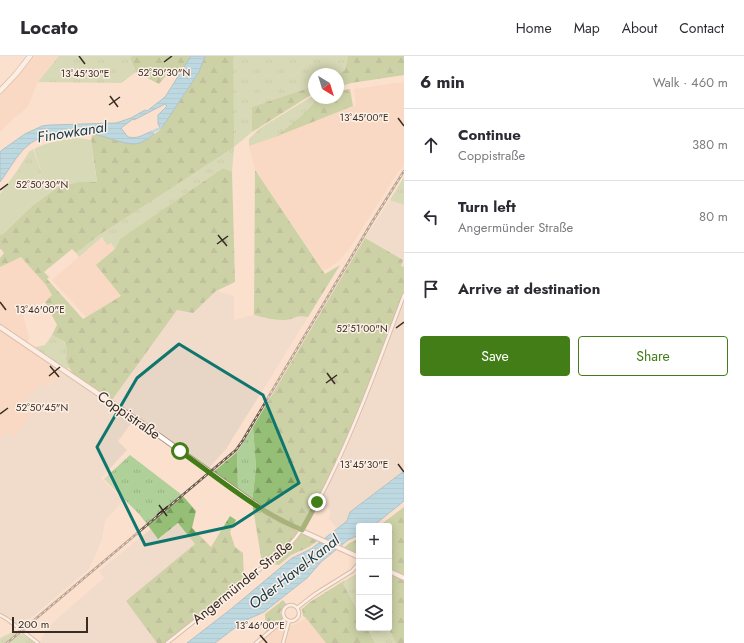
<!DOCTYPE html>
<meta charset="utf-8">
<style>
:root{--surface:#fff;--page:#f2f2f3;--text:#2b2b33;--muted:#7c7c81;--line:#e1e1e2;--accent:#437d18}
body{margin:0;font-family:Jost,sans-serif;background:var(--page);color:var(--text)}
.controls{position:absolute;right:12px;bottom:12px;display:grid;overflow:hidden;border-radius:4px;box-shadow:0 2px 10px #0003}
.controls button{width:36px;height:36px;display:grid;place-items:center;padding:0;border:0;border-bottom:1px solid var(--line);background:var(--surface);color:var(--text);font:20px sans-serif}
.compass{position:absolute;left:308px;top:12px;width:36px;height:36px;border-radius:50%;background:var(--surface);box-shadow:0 2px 10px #0003;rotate:142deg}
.scale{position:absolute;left:12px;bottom:10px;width:76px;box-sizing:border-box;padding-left:4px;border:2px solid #382c23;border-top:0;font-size:11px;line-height:14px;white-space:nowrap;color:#382c23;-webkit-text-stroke:3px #fdf0e6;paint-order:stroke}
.stop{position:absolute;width:12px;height:12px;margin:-9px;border:3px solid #437d18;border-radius:50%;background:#fff}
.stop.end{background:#437d18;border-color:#fff;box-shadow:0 1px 4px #0008}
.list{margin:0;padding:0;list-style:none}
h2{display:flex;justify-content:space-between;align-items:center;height:52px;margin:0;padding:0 16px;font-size:17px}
h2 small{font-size:13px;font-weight:400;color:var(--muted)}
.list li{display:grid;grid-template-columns:26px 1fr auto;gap:12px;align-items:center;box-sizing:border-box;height:72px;padding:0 16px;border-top:1px solid var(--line)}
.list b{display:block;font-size:15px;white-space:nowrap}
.list p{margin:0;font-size:13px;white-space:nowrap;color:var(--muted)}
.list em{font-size:13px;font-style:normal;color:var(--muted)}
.actions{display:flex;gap:8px;padding:12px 16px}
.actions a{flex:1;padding:9px 0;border:1px solid var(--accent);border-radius:4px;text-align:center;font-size:14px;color:var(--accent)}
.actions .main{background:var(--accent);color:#fff}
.icon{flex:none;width:22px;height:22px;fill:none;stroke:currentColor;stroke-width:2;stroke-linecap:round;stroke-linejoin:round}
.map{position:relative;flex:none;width:404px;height:587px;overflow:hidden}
header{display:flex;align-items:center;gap:24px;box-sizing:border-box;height:56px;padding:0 20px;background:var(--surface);border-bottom:1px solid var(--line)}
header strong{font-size:19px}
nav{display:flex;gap:22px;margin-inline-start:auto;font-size:14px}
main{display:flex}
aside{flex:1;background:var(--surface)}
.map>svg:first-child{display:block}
.built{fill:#f9d1b5}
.industrial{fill:#e7d5c5}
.grass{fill:url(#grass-tufts)}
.forest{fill:url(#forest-firs)}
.garden{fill:#b0d09a}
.water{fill:url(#water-rules);stroke:#609db8}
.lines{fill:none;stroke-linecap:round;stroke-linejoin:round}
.canal{stroke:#71cef8;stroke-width:2.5}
.minor-casing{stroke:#b3947e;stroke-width:4.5}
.secondary-casing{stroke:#b3947e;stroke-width:6}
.primary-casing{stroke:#b3947e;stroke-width:6}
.minor{stroke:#fff;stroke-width:2.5}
.secondary{stroke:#fff;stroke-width:4}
.primary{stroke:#fff;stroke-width:4.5}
.rail-casing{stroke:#6b5b4f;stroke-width:2.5}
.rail{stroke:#fdf0e6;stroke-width:1;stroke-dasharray:3;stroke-linecap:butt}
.route{stroke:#437d18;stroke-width:5}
.marked{fill:none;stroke:#0f766e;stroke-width:3;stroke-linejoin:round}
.ticks{fill:none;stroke:#382c23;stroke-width:1.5}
.labels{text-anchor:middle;stroke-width:3;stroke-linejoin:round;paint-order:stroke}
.street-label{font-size:14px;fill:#382c23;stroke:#fdf0e6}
.water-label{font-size:15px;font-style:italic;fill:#113b4c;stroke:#fdf0e6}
.ticks-label{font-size:10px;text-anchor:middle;fill:#382c23;stroke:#fdf0e6;stroke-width:3;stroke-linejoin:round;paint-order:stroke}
</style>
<header>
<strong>Locato</strong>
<nav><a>Home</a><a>Map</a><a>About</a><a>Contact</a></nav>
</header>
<main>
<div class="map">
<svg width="404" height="587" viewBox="0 0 404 587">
<defs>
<pattern id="grass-tufts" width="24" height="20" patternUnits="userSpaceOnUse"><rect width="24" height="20" fill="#b0d09a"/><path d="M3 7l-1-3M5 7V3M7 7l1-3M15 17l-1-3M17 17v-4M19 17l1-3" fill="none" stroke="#98b384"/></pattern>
<pattern id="forest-firs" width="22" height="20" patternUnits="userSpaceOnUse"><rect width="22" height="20" fill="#95be76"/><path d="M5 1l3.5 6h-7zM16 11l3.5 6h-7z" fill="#7b9b60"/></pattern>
<pattern id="water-rules" width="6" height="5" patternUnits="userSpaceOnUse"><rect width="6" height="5" fill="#71cef8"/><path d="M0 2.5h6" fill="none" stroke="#63b1d4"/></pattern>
</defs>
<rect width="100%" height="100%" fill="#fae0cd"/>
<path class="built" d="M32,0h27l-21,26 -11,26 -13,10 -14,14v-39l7,-6z
M404,26v84l-6,6 -48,76 -11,13 -15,10 -69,-101 -6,-24 107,-41 -2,-16z
M102,181l9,6 4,6 -18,16 25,31 -36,21 -34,-37z
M21,201l25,28 6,10 -7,7 -22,13 6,23 -2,6 -27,-20v-57z
M0,274l62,43 -16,15 -5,-5 -18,22 9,10 -19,22 -6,-6 -7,7z
M306,562l20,25h-67l26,-21 7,4z"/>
<path class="industrial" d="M390,144l14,5v62l-3,-1 1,-6 -37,-22z
M216,235l18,5v24l20,-5 14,3 16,2 16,-5 8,2 -82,132 -18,20 -52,-40 -44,-29 65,-90 16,3z
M404,239v176l-54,41 -3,9 -10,8 -8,-11 2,-7 -2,-3 -12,-6z
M62,317l48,31 23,17 -15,20 9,9 -26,28 22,23 -18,19 -3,19 -13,30 -69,58 -20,-13v-176l7,-7 6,6 19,-22 -9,-10 1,-4 17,-18 6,5z
M178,467l17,21 -69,57 31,42h-118l10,-16 8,-8 47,-41 -5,-7 52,-42 8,10z"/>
<path class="grass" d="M59,0h74l-3,2 6,14 -15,11 -83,-1z
M234,0h114l-3,14 -7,4h-24v12l-62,21v25l-18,15 -2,25 -9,-4 -103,71 -5,10 -4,-6 -4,2 -5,-8 -23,20 -3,-4 23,-18z
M314,40v2h5l-19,19 -25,20 -26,9v-7l10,-10 52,-32z
M33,93l9,25 -13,6 -12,-9 12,-19z
M404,121v28l-14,-5z
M52,279l11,5 4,9 -1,11 4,9 -4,-1 -31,-19 1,-2 9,-2z
M253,371l3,41 -4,34 -14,-10 -1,-40z
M130,399l52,40 -35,29 -8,-10 -35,-35z
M358,517l1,2v38l-17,-31z
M367,572h21l8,15h-21z
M15,575l22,12h-37v-5z"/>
<path class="forest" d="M133,0h58l-5,10 -17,6 -10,12 -23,-12 -6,-14z
M205,0h29l-1,3 1,88 -135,88 -23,18 -4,-4 -28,23 5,5 -2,2 36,40 38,-23 -25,-31 19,-16 5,-10 103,-71 9,4 3,110 -19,9 -23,22 -16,-3 -65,90 -40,-27 -6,-13 1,-11 -3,-8 -12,-6 5,-10 -12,-23 7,-7 -6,-10 -25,-28 -21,10v-9l4,-5 -3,-4h-1v-14l4,-2 28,-27 26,-19 20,-5h19l-6,-42 2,-7 34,10 8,1 13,-5 13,-10 38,-57z
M348,0h56v19l-53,8 -13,4v-13l7,-4z
M314,30v7l-62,39v-25z
M350,33l3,17 -78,31 25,-20 19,-19h19v-7z
M255,114l70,104 15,-9 -32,52c-13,-3 -14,3 -25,3 -10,0 -20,-3 -29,-5z
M365,182l38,22 -2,6 3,1v28l-46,121 -41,86 -15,28 18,9 -11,8 -18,8 -12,10 -17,-2 -10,-61 4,-34 -3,-41z
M237,396l1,40 -27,-18z
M182,439l14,16 -4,17 19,19 19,-31 6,4 -6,12 5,15 8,6 1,27 -77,63h-10l-31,-42 69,-57 -17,-21 -20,16 -11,-15z
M404,451v69l-15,-7v-43h-10z
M359,482v17l-15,-7 4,-4z
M389,517l15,7v63h-8l-8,-15h1z
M342,526l17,31v15h8l8,15h-49l-20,-25 -3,-2 -1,-7 8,-7z
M283,544l4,5h-2l-5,7 3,7 -17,14 -1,-19z"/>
<path class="garden" d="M77,82l14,2 6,42h-19l-20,5 -26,19 -28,27 -4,2v-41l17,-23 12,9 13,-6 -8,-25c14,-7 28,-9 43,-11z"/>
<path class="water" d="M191,0h14l-6,16 -38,57 -3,-5v-9l9,-9 -2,-2 -31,16 -1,-1 -12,9 7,9c11,2 14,-2 24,-6l2,3c-6,5 -12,9 -19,10 -14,0 -29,-8 -42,-10 -21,-5 -52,-2 -68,14 -8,7 -18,25 -25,34v-30l2,-2 23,-16 17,-8 7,-1 67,-2 15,-5 14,-8 2,1 18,-14z
M404,415v30l-31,25h-14v9l-11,5 -27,22 -14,16 -43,34 -20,9 -29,22h-28l44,-34 61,-51 19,-9 36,-28 3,-9z"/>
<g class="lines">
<path class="canal" d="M152,76l8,-4"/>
<defs>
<path id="minor" d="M283 557a8 8 0 1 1 16 0a8 8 0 1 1-16 0Z
M297,552l18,-14 37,-23 7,-8
M0,559l7,4 31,24
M167,587l117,-93c20,-18 31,-43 43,-66 30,-61 53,-125 77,-189
M256,587l29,-24
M283,587l6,-22"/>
<path id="secondary" d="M0,271l137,93 131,93 25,14 66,30
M389,515l15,7"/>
<path id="primary" d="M0,35l16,-17 14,-18"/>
</defs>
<use href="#minor" class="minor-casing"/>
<use href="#secondary" class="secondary-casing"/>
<use href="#primary" class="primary-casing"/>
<use href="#minor" class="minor"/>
<use href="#secondary" class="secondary"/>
<use href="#primary" class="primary"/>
<defs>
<path id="rail" d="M7,587l229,-193 7,-10 129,-218 32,-51"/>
</defs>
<use href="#rail" class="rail-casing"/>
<use href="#rail" class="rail"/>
</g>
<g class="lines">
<path class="route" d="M180,395c38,27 78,61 122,79l15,-28"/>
</g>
<path d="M0 0H404V587H0ZM179,288l84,51 36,88 -66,43 -88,19 -48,-98 40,-69z" fill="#fae0cd" fill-opacity=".55" fill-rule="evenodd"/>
<path class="marked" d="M179,288l84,51 36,88 -66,43 -88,19 -48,-98 40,-69z"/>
<path class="ticks" d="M79,0l6,8M164,6l8,-6M110,40l8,11M109,49l11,-8M398,62l6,8M0,134l8,-6M218,179l9,11M217,188l11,-8M0,246l6,8M396,272l8,-6M50,310l9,11M327,317l8,11M49,320l11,-9M326,327l11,-8M0,358l8,-6M398,408l6,8M159,449l8,11M157,459l11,-9M260,579l7,8"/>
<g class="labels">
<g class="street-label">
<text transform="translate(129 359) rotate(35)" y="5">Coppistraße</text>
<text transform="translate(242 526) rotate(-39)" y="5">Angermünder Straße</text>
</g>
<g class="water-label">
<text transform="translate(72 76) rotate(-9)" y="5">Finowkanal</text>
<text transform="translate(294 516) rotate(-38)" y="5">Oder-Havel-Kanal</text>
</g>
</g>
<g class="ticks-label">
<text x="164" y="20">52°50'30"N</text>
<text x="85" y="21">13°45'30"E</text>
<text x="364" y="65">13°45'00"E</text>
<text x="42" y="132">52°50'30"N</text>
<text x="40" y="257">13°46'00"E</text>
<text x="362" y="276">52°51'00"N</text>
<text x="42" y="355">52°50'45"N</text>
<text x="364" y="412">13°45'30"E</text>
<text x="260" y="573">13°46'00"E</text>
</g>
</svg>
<div class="controls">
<button>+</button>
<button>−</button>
<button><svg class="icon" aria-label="layers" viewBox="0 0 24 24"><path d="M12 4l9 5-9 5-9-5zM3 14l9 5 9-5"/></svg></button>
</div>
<svg class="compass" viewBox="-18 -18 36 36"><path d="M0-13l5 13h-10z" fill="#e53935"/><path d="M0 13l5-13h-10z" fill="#7c7c81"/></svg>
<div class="scale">200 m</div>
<div class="stop" style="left:180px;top:395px"></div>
<div class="stop end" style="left:317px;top:446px"></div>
</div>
<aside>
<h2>6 min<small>Walk · 460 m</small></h2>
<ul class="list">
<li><svg class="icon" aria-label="ahead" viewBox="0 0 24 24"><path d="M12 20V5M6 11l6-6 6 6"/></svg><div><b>Continue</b><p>Coppistraße</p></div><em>380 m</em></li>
<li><svg class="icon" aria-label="left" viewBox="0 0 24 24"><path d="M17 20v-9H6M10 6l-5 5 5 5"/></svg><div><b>Turn left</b><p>Angermünder Straße</p></div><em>80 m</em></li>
<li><svg class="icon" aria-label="arrive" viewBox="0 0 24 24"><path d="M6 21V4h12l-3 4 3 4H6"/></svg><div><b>Arrive at destination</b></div></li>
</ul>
<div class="actions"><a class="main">Save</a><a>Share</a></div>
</aside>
</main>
